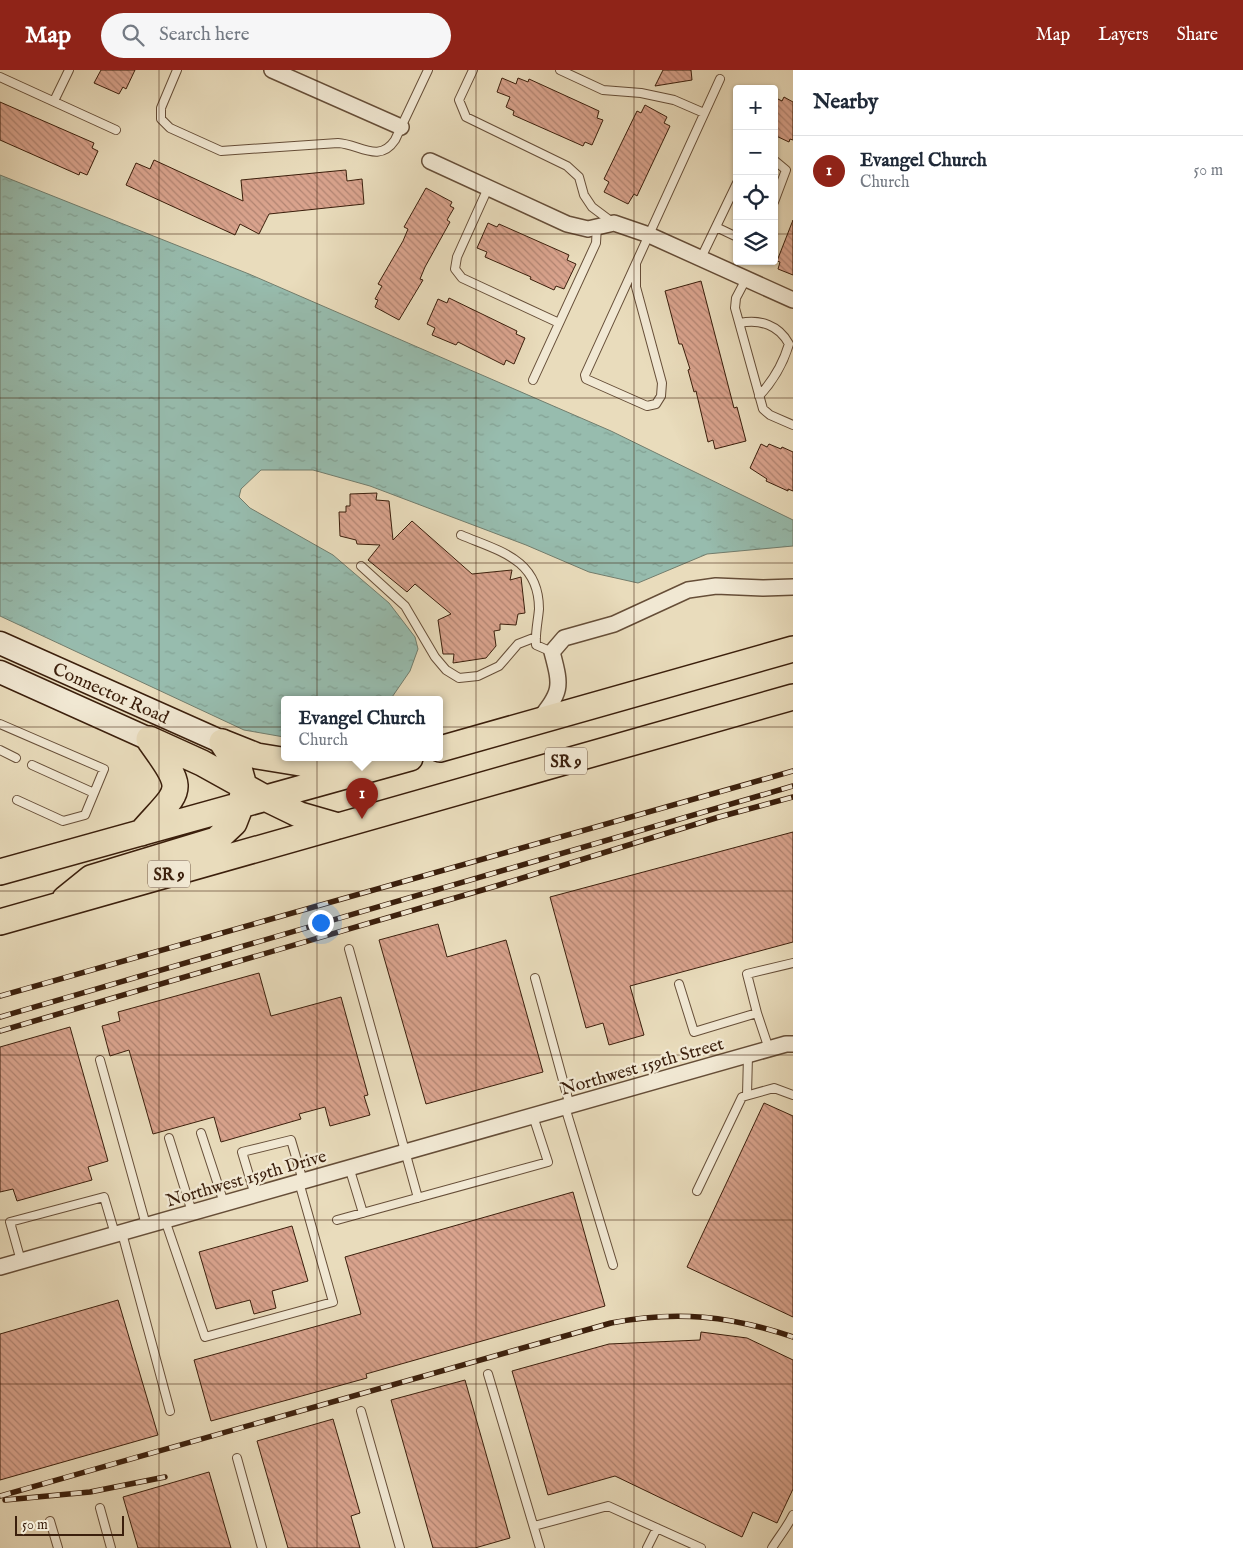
<!DOCTYPE html>
<meta charset="utf-8">
<style>
:root{--surface:#fff;--page:#f6f6f7;--text:#1f2937;--muted:#747a83;--line:#e0e1e3;--accent:#8f2418}
body{margin:0;font-family:"IM FELL English",serif;background:var(--page);color:var(--text)}
.controls{position:absolute;right:15px;top:15px;display:grid;overflow:hidden;border-radius:5px;box-shadow:0 1px 4px #0004}
.controls button{width:45px;height:45px;display:grid;place-items:center;padding:0;border:0;border-bottom:1px solid var(--line);background:var(--surface);color:var(--text);font:25px sans-serif}
.scale{position:absolute;left:15px;bottom:12px;width:109px;box-sizing:border-box;padding-left:5px;border:2px solid #3b1f0c;border-top:0;font-size:14px;line-height:18px;white-space:nowrap;color:#3b1f0c;-webkit-text-stroke:4px #f1e8d3;paint-order:stroke}
.you{position:absolute;left:320px;top:852px;width:18px;height:18px;margin:-12px;border:4px solid #fff;border-radius:50%;background:#1a73e8;box-shadow:0 0 0 8px #1a73e833}
.badge{display:grid;place-items:center;width:32px;height:32px;border-radius:50%;background:var(--accent);color:#fff;font-size:16px;font-weight:700}
.pin{position:absolute;translate:-50% -41px;filter:drop-shadow(0 1px 2px #0008)}
.pin::after{content:'';position:absolute;top:26px;width:18px;height:15px;background:inherit;clip-path:polygon(0 0,100% 0,50% 100%)}
.popup{position:absolute;left:281px;top:626px;width:162px;height:65px;box-sizing:border-box;display:grid;place-content:center;border-radius:5px;background:var(--surface);filter:drop-shadow(0 1px 4px #0005);font-size:16px;white-space:nowrap;color:var(--muted)}
.popup b{font-size:19px;color:var(--text)}
.popup::after{content:'';position:absolute;left:50%;top:100%;margin-left:-10px;border:10px solid transparent;border-top-color:var(--surface)}
.list{margin:0;padding:0;list-style:none}
h2{display:flex;justify-content:space-between;align-items:center;height:65px;margin:0;padding:0 20px;font-size:21px}
h2 small{font-size:16px;font-weight:400;color:var(--muted)}
.list li{display:grid;grid-template-columns:32px 1fr auto;gap:15px;align-items:center;box-sizing:border-box;height:70px;padding:0 20px;border-top:1px solid var(--line)}
.list b{display:block;font-size:19px;white-space:nowrap}
.list p{margin:0;font-size:16px;white-space:nowrap;color:var(--muted)}
.list em{font-size:16px;font-style:normal;color:var(--muted)}
.icon{flex:none;width:28px;height:28px;fill:none;stroke:currentColor;stroke-width:2;stroke-linecap:round;stroke-linejoin:round}
.map{position:relative;flex:none;width:793px;height:1478px;overflow:hidden}
header{display:flex;align-items:center;gap:30px;box-sizing:border-box;height:70px;padding:0 25px;background:var(--accent);color:#fff}
header strong{font-size:24px}
nav{display:flex;gap:28px;margin-inline-start:auto;font-size:18px}
.search{width:350px;height:45px;background:var(--page);display:flex;align-items:center;gap:12px;box-sizing:border-box;padding:0 18px;border-radius:28px;color:var(--muted);font-size:19px}
main{display:flex}
aside{flex:1;background:var(--surface)}
.map>svg:first-child{display:block}
.water{fill:url(#water-ripples);stroke:#727d6d}
.building{fill:url(#building-back-hatch);stroke:#3b1f0c}
.lines{fill:none;stroke-linecap:round;stroke-linejoin:round}
.lane-casing{stroke:#664e38;stroke-width:10}
.street-casing{stroke:#664e38;stroke-width:18}
.secondary-casing{stroke:#3b1f0c;stroke-width:25}
.primary-casing{stroke:#3b1f0c;stroke-width:28}
.lane{stroke:#f1e8d3;stroke-width:8}
.street{stroke:#f1e8d3;stroke-width:15}
.secondary{stroke:#f1e8d3;stroke-width:22}
.primary{stroke:#e9dcbc;stroke-width:25}
.rail-casing{stroke:#3b1f0c;stroke-width:5.5}
.rail{stroke:#f1e8d3;stroke-width:4;stroke-dasharray:11;stroke-linecap:butt}
.grid{fill:none;stroke:#3b1f0c;stroke-width:1;stroke-opacity:0.55}
.labels{text-anchor:middle;stroke-width:4.5;stroke-linejoin:round;paint-order:stroke}
.shield{fill:#f1e8d3;stroke:#725b48;stroke-width:1}
.shield-label{font-size:16px;font-weight:bold;fill:#3b1f0c}
.street-label{font-size:18px;fill:#3b1f0c;stroke:#f1e8d3}
</style>
<header>
<strong>Map</strong>
<div class="search"><svg class="icon" aria-label="search" viewBox="0 0 24 24"><circle cx="10" cy="10" r="6"/><path d="M15 15l6 6"/></svg>Search here</div>
<nav><a>Map</a><a>Layers</a><a>Share</a></nav>
</header>
<main>
<div class="map">
<svg width="793" height="1478" viewBox="0 0 793 1478">
<defs>
<pattern id="water-ripples" width="26" height="14" patternUnits="userSpaceOnUse" patternTransform="scale(1.25)"><rect width="26" height="14" fill="#97bcae"/><path d="M2 4q2-2 4 0t4 0M15 11q2-2 4 0t4 0" fill="none" stroke="#83a194"/></pattern>
<pattern id="building-back-hatch" width="6" height="6" patternUnits="userSpaceOnUse" patternTransform="scale(1.25)"><rect width="6" height="6" fill="#d9a38d"/><path d="M-1 5l2 2M0 0l6 6M5-1l2 2" fill="none" stroke="#b18472"/></pattern>
</defs>
<rect width="100%" height="100%" fill="#e9dcbc"/>
<filter id="stains"><feTurbulence type="fractalNoise" baseFrequency=".004" numOctaves="4"/><feColorMatrix values="0 0 0 0 .2 0 0 0 0 .09 0 0 0 0 .02 0 0 0 .5 -.17"/></filter>
<radialGradient id="worn" r=".72"><stop offset=".6" stop-color="#630" stop-opacity="0"/><stop offset="1" stop-color="#630" stop-opacity=".3"/></radialGradient>
<path class="water" d="M0,105l249,99 362,157 182,89v26l-86,8 -69,29 -49,-11 -63,-27 -156,-59 -57,-16h-52l-20,19 -2,8 11,11 83,47 56,48 26,34 3,12 -8,22 -20,29h-106v37l-40,-7 -244,-114z"/>
<path class="building" d="M101,0h34l-9,19 -3,-2 -4,7 -25,-11z
M663,0h28l1,10 -37,6z
M502,8l14,6 2,-6 10,4 1,-3 70,32 -2,7 6,2 -11,25 -7,-3 -2,4 -70,-31 1,-4 -8,-4 4,-10 -13,-5z
M774,27l8,4 2,-4 9,5v38l-3,-1 -1,3 -15,-7z
M0,32l94,41 -2,5 6,3 -11,24 -7,-3 -1,3 -79,-35z
M645,35l22,12 -3,6 6,3 -33,70 -3,-2 -6,10 -24,-12 5,-10 -5,-3 33,-68 4,2z
M154,90l89,41 -2,-21 105,-10 1,11 15,-2 2,25 -95,10 -10,20 -19,-10 -5,11 -109,-50 10,-22 14,6z
M426,118l26,14 -2,4 4,2 -7,12 3,2 -25,45 -5,12 3,1 -24,40 -24,-13 3,-7 -3,-1 7,-13 -4,-2 25,-43 5,-12 -4,-2z
M793,150v55l-15,-6 2,-7 -3,-1z
M488,153l9,4 2,-3 70,31 -2,5 9,4 -12,25 -8,-3 -2,4 -24,-11 1,-2 -46,-20 2,-5 -10,-4z
M701,211l33,127 3,-1 9,34 -31,8 -2,-9 -5,2 -12,-51 -2,1 -6,-22 2,-1 -8,-25h-3l-14,-53z
M449,228l68,33 -1,3 9,4 -11,26 -8,-4 -2,5 -46,-23 -2,3 -24,-10 3,-7 -8,-4 11,-25 9,4z
M761,374l6,3 2,-3 12,5 1,-2 11,5v39l-5,-2v2l-22,-10 1,-2 -17,-11z
M377,423l-1,7 13,1 4,39 19,-19 60,53 40,-4 -2,10 11,-3 4,36 -7,1 -2,11 -16,-1v6l-6,1 2,15 -10,12 -33,5 1,-9h-11l-5,-34 13,-6 -36,-30 -8,8 -39,-32 12,-15 -23,-1 -1,-4 -16,-4 -1,-24h7v-6h4v-12z
M793,762v110l-163,44 14,49 -35,10 -6,-22 -17,5 -36,-131z
M438,854l9,33 59,-17 37,132 -117,32 -47,-164z
M259,903l12,43 70,-19 27,98 -4,1 6,19 -40,11 -5,-19 -26,7 2,5 -80,23 -7,-25 -61,17 -24,-84 -19,6 -8,-30 18,-5 -2,-9z
M70,957l38,134 -20,6 4,13 -75,21 -4,-12 -13,3v-145z
M764,1033l29,13v201l-106,-50z
M573,1122l32,114 -239,68 1,4 -156,43 -17,-61 167,-46 -16,-57z
M292,1156l16,55 -36,10 4,17 -22,6 -4,-14 -34,9 -17,-57z
M118,1230l40,135 -158,45v-146z
M701,1262l46,6 46,22v129l-16,34 -24,-11 -11,25 -127,-61 -67,19 -36,-124 97,-27 91,-4z
M465,1310l45,158 -35,10h-42l-42,-148z
M333,1349l27,94 -9,3 9,32h-72l-31,-107z
M209,1402l22,76h-93l-15,-51z"/>
<g class="lines">
<defs>
<path id="lane" d="M177,0l-16,38v11l9,9 51,23 117,-8c21,1 41,21 57,-3l33,-70
M473,0l-14,30 7,17 101,49 12,11 5,18 8,12 20,15
M560,0l43,20 38,3 33,7 30,13
M0,7l116,53
M54,31l15,-31
M774,90l12,10 -12,32
M488,118l-31,69 -2,12 7,9 97,45
M716,157l21,10
M701,188l36,-75
M636,194v23l26,96 -1,13 -5,8 -9,2 -61,-27 -1,-4 135,-296
M746,209l-10,19 -1,10 28,101 7,6 23,10
M740,253c20,-4 39,2 49,21 -6,20 -15,36 -30,52
M533,310l63,-137 1,-17
M461,465c38,16 78,24 78,74 -1,12 -4,24 -3,36l16,7
M361,496l44,40 30,51 11,13 13,8 19,-2 21,-10 19,-22 18,-7
M0,654l104,45 -19,46 -22,6 -46,-21
M0,680l16,8
M32,695l62,28
M349,879l69,249
M535,908l35,128
M679,914l15,48 63,-19 12,36
M757,943l-10,-39 46,-11
M100,990l46,165
M747,1025l1,-40
M565,1037l48,158
M201,1063l23,70
M169,1068l23,74
M349,1097l14,46
M697,1121l45,-94 32,-9 19,7
M255,1125l-13,-43 49,-12 12,41
M165,1150l40,117 128,-35 -34,-120
M337,1150l211,-58 -15,-46
M122,1163l48,178
M21,1191l-11,-39 94,-25 11,37
M488,1304l52,174
M361,1341l39,137
M237,1388l25,90
M100,1438l11,40
M50,1451l8,27
M534,1456l74,-20 93,42
M647,1478l10,-20
M772,1478c8,-13 14,-19 21,-33"/>
<path id="street" d="M272,0l129,57
M430,91l137,63 21,5 26,-6 35,12 144,65
M538,651c23,-30 24,-32 14,-69l12,-14 50,-14 74,-34 28,-4 47,2 30,-1
M0,1197l786,-223h7"/>
<path id="secondary" d="M0,573l222,99
M0,602l149,67"/>
<path id="primary" d="M149,669l53,24 65,36 33,16 38,11
M222,672l35,14 43,7 39,-1 24,7
M440,679l353,-100
M141,763c40,-46 47,-39 9,-92
M0,802l410,-114
M65,829l26,-21 125,-38 18,-17 7,-18 3,-19 -5,-18 -17,-26
M0,852l793,-225"/>
</defs>
<use href="#lane" class="lane-casing"/>
<use href="#street" class="street-casing"/>
<use href="#secondary" class="secondary-casing"/>
<use href="#primary" class="primary-casing"/>
<use href="#lane" class="lane"/>
<use href="#street" class="street"/>
<use href="#secondary" class="secondary"/>
<use href="#primary" class="primary"/>
<defs>
<path id="rail" d="M0,926l793,-225
M0,947l793,-231
M0,961l496,-145 223,-69 74,-20
M0,1426l611,-173c65,-13 120,-7 182,14
M5,1430l85,-8 75,-15"/>
</defs>
<use href="#rail" class="rail-casing"/>
<use href="#rail" class="rail"/>
</g>
<path class="grid" d="M159,0v1478M317,0v1478M476,0v1478M634,0v1478M0,164h737M774,164h19M0,328h793M0,493h793M0,657h793M0,821h793M0,985h793M0,1150h793M0,1314h793"/>
<g class="labels">
<g class="shield">
<rect x="545" y="677.5" width="42" height="27" rx="4"/>
<rect x="148" y="790.5" width="42" height="27" rx="4"/>
</g>
<g class="shield-label">
<text x="566" y="697">SR 9</text>
<text x="169" y="810">SR 9</text>
</g>
<g class="street-label">
<text transform="translate(111 623) rotate(24)" y="6">Connector Road</text>
<text transform="translate(642 996) rotate(-16)" y="6">Northwest 159th Street</text>
<text transform="translate(246 1108) rotate(-16)" y="6">Northwest 159th Drive</text>
</g>
</g>
<rect width="100%" height="100%" filter="url(#stains)"/>
<rect width="100%" height="100%" fill="url(#worn)"/>
</svg>
<div class="controls">
<button>+</button>
<button>−</button>
<button><svg class="icon" aria-label="locate" viewBox="0 0 24 24"><circle cx="12" cy="12" r="6"/><path d="M12 2v4M12 18v4M2 12h4M18 12h4"/></svg></button>
<button><svg class="icon" aria-label="layers" viewBox="0 0 24 24"><path d="M12 4l9 5-9 5-9-5zM3 14l9 5 9-5"/></svg></button>
</div>
<div class="scale">50 m</div>
<div class="you"></div>
<div class="pin badge" style="left:362px;top:749px">1</div>
<div class="popup"><b>Evangel Church</b>Church</div>
</div>
<aside>
<h2>Nearby<small></small></h2>
<ul class="list">
<li><span class="badge">1</span><div><b>Evangel Church</b><p>Church</p></div><em>50 m</em></li>
</ul>
</aside>
</main>
